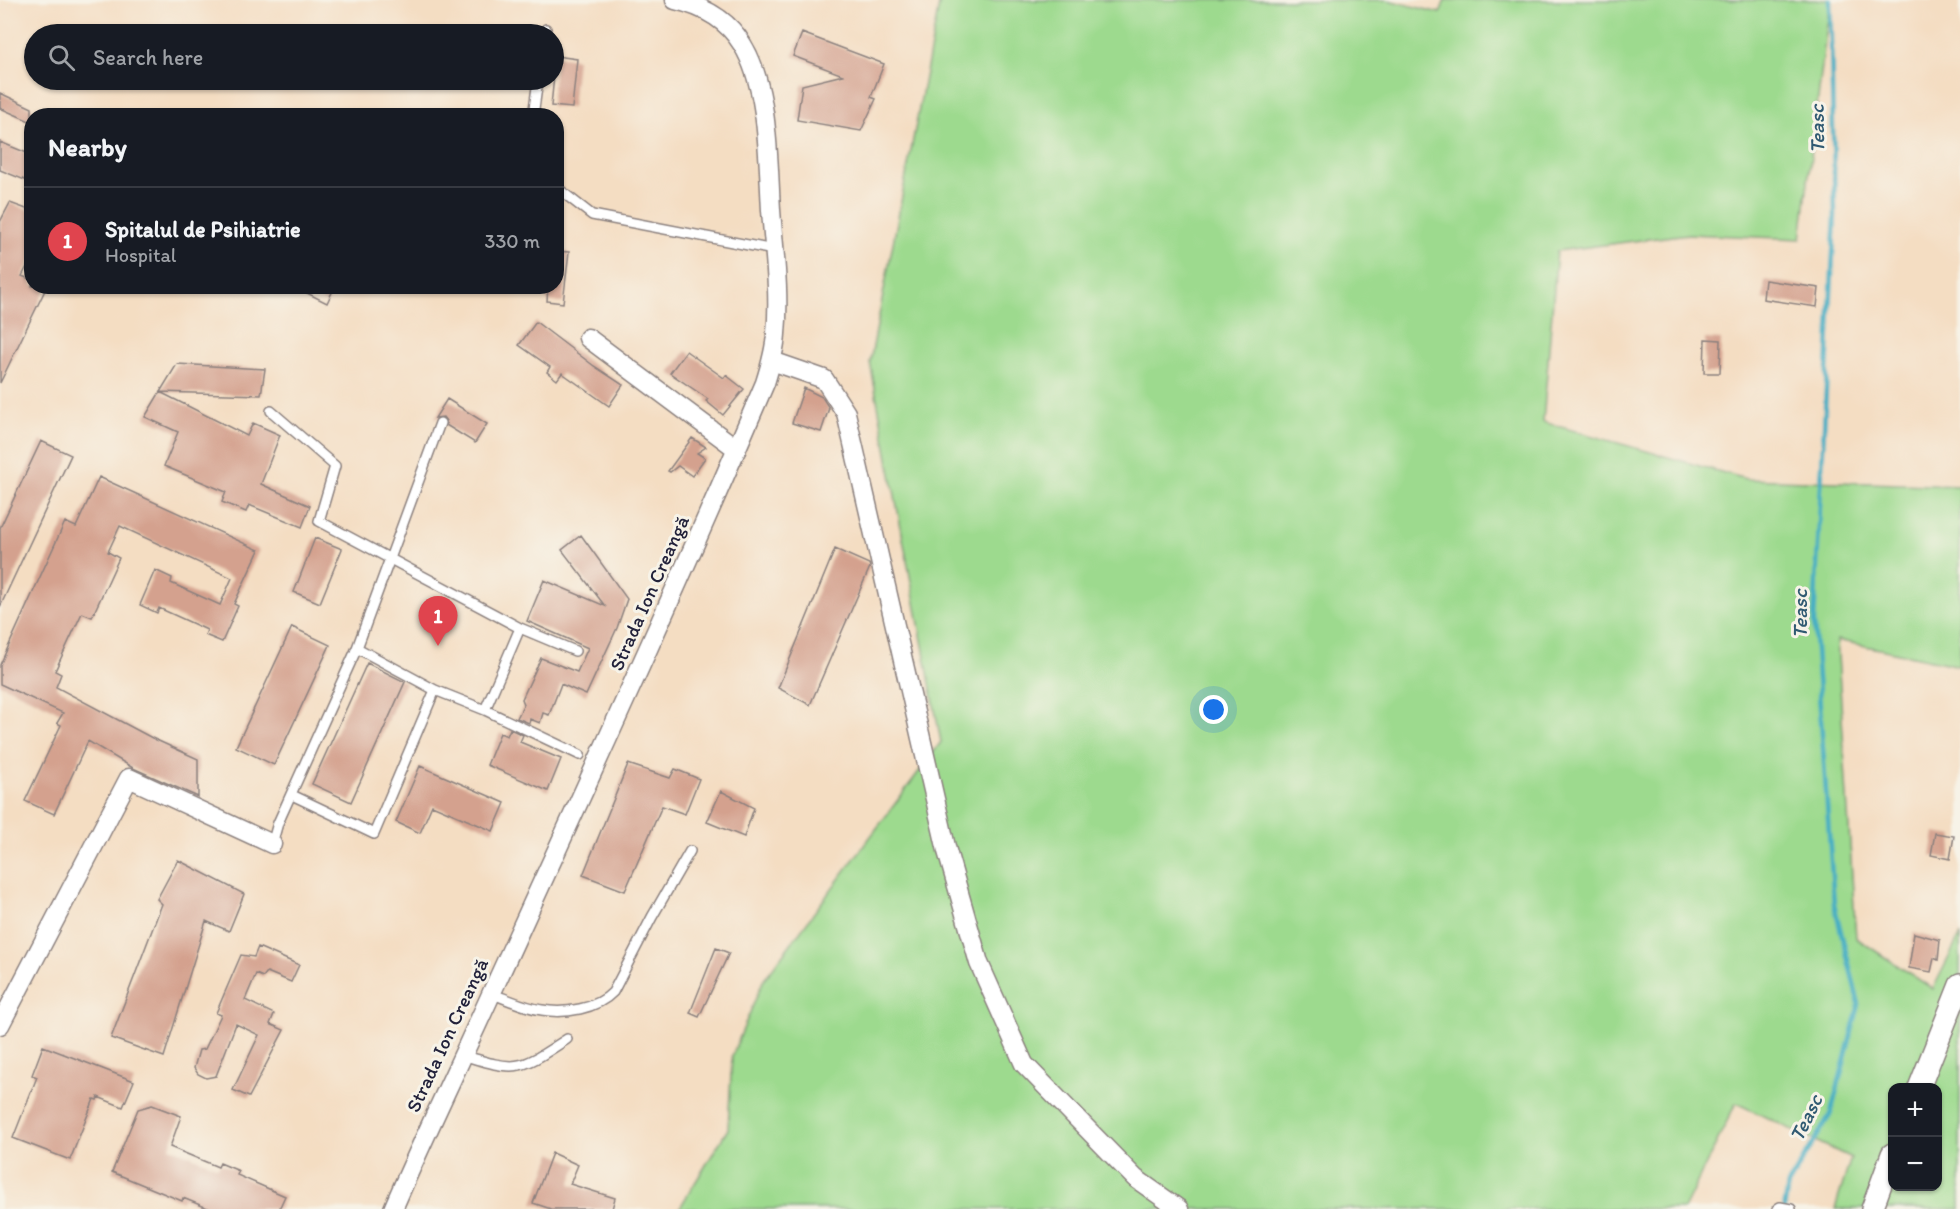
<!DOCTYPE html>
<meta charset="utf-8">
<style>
:root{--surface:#171b24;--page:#242831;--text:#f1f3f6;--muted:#9ea1a6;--line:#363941;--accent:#db2777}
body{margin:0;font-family:Itim,sans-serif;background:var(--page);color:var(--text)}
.controls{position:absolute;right:18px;bottom:18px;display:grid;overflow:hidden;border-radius:12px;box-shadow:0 2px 4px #0004}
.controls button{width:54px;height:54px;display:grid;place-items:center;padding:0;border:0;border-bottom:2px solid var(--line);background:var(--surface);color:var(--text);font:30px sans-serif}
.you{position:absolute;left:1214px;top:710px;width:21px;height:21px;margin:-15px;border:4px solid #fff;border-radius:50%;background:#1a73e8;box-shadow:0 0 0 9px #1a73e833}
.badge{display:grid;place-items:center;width:39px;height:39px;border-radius:50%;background:var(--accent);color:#fff;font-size:20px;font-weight:700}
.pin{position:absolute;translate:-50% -50px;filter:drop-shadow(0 2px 3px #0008)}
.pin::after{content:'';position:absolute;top:32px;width:21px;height:18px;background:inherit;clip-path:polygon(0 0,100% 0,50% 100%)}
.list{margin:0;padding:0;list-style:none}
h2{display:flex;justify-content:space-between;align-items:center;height:78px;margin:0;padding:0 24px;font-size:26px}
h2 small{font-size:20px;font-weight:400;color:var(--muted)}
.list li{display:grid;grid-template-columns:39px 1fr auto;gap:18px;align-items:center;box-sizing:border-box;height:108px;padding:0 24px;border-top:2px solid var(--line)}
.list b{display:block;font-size:22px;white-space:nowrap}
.list p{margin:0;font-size:20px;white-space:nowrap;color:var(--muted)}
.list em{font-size:20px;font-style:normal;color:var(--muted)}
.icon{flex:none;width:33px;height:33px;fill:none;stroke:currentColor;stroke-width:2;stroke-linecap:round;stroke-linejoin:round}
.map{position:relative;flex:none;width:1960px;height:1209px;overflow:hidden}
.search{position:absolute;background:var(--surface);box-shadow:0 2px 4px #0004;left:24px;top:24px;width:540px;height:66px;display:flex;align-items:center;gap:15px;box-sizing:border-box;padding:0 21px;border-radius:33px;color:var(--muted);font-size:22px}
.panel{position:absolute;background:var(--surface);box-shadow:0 2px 4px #0004;left:24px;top:108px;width:540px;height:186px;border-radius:24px}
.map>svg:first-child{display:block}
.green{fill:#9dda8e;stroke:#607e64;stroke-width:1.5;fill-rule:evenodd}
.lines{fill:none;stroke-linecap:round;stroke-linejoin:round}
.stream{stroke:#45aec4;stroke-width:4.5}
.building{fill:#d4a18e}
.service-casing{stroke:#8b807e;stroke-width:12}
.minor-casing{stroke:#8b807e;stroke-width:21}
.tertiary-casing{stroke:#8b807e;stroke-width:24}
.service{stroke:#fff;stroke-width:9}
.minor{stroke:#fff;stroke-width:18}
.tertiary{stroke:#fff;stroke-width:21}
.labels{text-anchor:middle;stroke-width:6;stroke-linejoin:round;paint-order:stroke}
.street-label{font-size:20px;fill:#22223b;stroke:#f7f3e8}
.water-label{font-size:21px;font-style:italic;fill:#305a72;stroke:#f7f3e8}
</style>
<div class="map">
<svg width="1960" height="1209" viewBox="0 0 1960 1209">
<rect width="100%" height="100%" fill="#f7f3e8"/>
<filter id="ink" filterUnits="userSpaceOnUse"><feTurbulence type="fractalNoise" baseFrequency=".0167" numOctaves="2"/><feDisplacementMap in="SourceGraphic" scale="12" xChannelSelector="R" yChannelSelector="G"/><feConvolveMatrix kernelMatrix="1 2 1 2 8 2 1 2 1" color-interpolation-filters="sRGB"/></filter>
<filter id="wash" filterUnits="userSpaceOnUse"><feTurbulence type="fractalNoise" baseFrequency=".008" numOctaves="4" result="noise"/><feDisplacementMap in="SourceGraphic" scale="24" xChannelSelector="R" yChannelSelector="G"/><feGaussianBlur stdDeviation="1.35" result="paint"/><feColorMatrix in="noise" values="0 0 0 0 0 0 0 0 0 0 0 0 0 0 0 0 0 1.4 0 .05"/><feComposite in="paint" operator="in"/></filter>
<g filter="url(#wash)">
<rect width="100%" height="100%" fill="#f4ddc2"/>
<path class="green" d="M940,0h448l52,13 5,-13h385l-29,239 -113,-5 -131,17 -14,171 203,57 214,7v180l-123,-26 19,298 77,51 27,-54v274h-125l16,-51 -115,-55 -52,106h-1005l49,-80 4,-73 31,-75 178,-239 -71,-380zM1892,1088h46v98h-46z"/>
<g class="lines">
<path class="stream" d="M1784,1209l4,-24 43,-72 28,-109 -25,-100 -20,-282 21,-407 -5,-215"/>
</g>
<g id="blocks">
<path class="building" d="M802,33l82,31 -13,33 5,2 -15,32 -64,-11 5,-35 41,-10 -50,-19z
M556,56l21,3 -5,49 -21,-2z
M0,93l32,15v14l-32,-14z
M0,142l32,13v28l-32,-13z
M10,203l22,8v46l-10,19 10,4v6h15l-47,97v-161z
M556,251l13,1 -6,51 -16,-2 1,-15h8z
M1765,280l54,8 -2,19 -54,-8z
M293,286h42l-8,17z
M536,322l58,44 29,19 -14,21 -47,-33 -5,7 -10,-8 3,-5 -31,-22z
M1705,339l16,1 -1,33h-16z
M686,351l38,27 2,-3 18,14 -21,26 -17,-14 2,-2 -38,-26z
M177,364l88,5 -4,26 -101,-3z
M804,388l18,9 7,11 -8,24 -29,-9z
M160,392l87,44 6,-13 27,12 -19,49 49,22 -8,21 -53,-22 -3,7 -24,-10 4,-10 -62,-26 14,-34 -33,-15z
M447,399l40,25 -12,19 -29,-18v-4l-3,-4 -8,1z
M692,438l14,9 -9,6 8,5 -13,18 -14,-10 -8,6 -2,-1z
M41,441l30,14 -71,152v-79z
M99,477l160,73 -25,54 4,2 -16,36 -17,-7 2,-5 -48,-22 -2,5 -17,-8 15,-35 17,8 -1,5 49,22 12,-27 -112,-52 -12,26 11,6 -27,59 -10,-4 -27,58 6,3 -5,13 96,51 46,21v38l-65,-29 -45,-27 -34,73 -29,-13 36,-76 -4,-2 6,-10 -63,-29v-19l65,-143 11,5z
M581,535l46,64 -10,29 -31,67 -25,-11 -12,31 -6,-2 -3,10 -10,-4 -1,4 -12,-5 7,-14 -2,-5 19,-41 36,14 11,-24 -61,-27 17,-41 61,26 -43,-56z
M315,538l27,11 -22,54 -26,-11z
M835,549l34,15 1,3 -60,138 -32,-17z
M292,627l38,18 -56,120 -38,-18z
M367,663l38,19 -54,120 -39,-18z
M510,729l13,6 -3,7 41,17 -13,32 -61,-26 13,-32 7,3z
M628,764l42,14 5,-9 24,10 -14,35 -23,-8 -37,85 -42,-16z
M420,766l85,37 -12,28 -61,-26 -12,28 -24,-11z
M721,791l33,17 -10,29 -37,-15z
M1935,833l19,3 -4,23 -19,-4z
M178,860l66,34 -15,37 -23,-10 -42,136 -53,-19 51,-134 -5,-5z
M1914,933l26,7 -2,20 -4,-2 -3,14 -22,-4z
M258,947l41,18 -8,17 -24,-10 -4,5 -7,-3 -11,26 29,14 -4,10 14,6 -35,67 -16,-7 26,-55 -23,-11 -20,52 -10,2 -8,-4 -4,-6 5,-18 6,-1 16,-34 -5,-2 25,-58 13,2z
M716,948l13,5 -30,64 -9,-4z
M43,1046l91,35 -11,26 -25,-10 -1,3 -3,-1 -24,61 -57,-22 24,-61 -5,-2z
M152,1105l29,11 -11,31 48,20 2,-4 19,8 -2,4 48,21 -6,13h-69l-27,-11 -1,3 -70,-29 26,-63z
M552,1153l26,12 -8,19 45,14 -3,11h-61l-18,-6z"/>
</g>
</g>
<g filter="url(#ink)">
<use href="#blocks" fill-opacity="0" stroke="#8b807e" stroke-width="1.5"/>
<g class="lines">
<defs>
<path id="service" d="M545,34l1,-5
M533,116l5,-36
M556,187l36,28 182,35
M271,411l64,55 -16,55 201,107 55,23
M357,648l78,42 50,20 95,45
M485,710l35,-82
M292,795l82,39 61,-144
M272,844l6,-21 79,-175 83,-225
M492,994c16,5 33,14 50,16 23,4 55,-1 71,-18l39,-75 38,-66
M462,1055c57,17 56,16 105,-16
M1777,1209l3,-2 11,2"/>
<path id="minor" d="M588,338l149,111
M772,361l52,18 22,34 101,438 32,112 45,101 111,114 44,31
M0,1025l129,-247 143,66
M393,1209c33,-77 70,-152 104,-228 91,-199 182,-397 268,-598 5,-16 10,-33 11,-49 4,-42 -2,-83 -5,-124 -3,-50 -2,-123 -29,-166 -15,-25 -40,-38 -67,-44"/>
<path id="tertiary" d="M1919,1088l41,-103
M1872,1209l20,-55"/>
</defs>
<use href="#service" class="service-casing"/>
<use href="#minor" class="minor-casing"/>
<use href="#tertiary" class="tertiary-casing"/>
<use href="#service" class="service"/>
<use href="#minor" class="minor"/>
<use href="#tertiary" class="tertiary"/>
</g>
</g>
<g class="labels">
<g class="street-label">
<text transform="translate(649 593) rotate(-66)" y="7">Strada Ion Creangă</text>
<text transform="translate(447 1035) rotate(-65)" y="7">Strada Ion Creangă</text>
</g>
<g class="water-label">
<text transform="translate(1817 129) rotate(-91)" y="7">Teasc</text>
<text transform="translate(1800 614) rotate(-90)" y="7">Teasc</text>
<text transform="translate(1806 1118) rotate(-64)" y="7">Teasc</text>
</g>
</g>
</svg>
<div class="controls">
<button>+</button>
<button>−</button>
</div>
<div class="you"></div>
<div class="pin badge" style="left:438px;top:646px;background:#e0444e">1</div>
<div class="search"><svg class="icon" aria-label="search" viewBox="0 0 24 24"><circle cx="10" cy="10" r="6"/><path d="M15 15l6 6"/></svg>Search here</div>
<section class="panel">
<h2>Nearby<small></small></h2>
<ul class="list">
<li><span class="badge" style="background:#e0444e">1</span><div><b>Spitalul de Psihiatrie</b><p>Hospital</p></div><em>330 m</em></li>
</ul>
</section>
</div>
